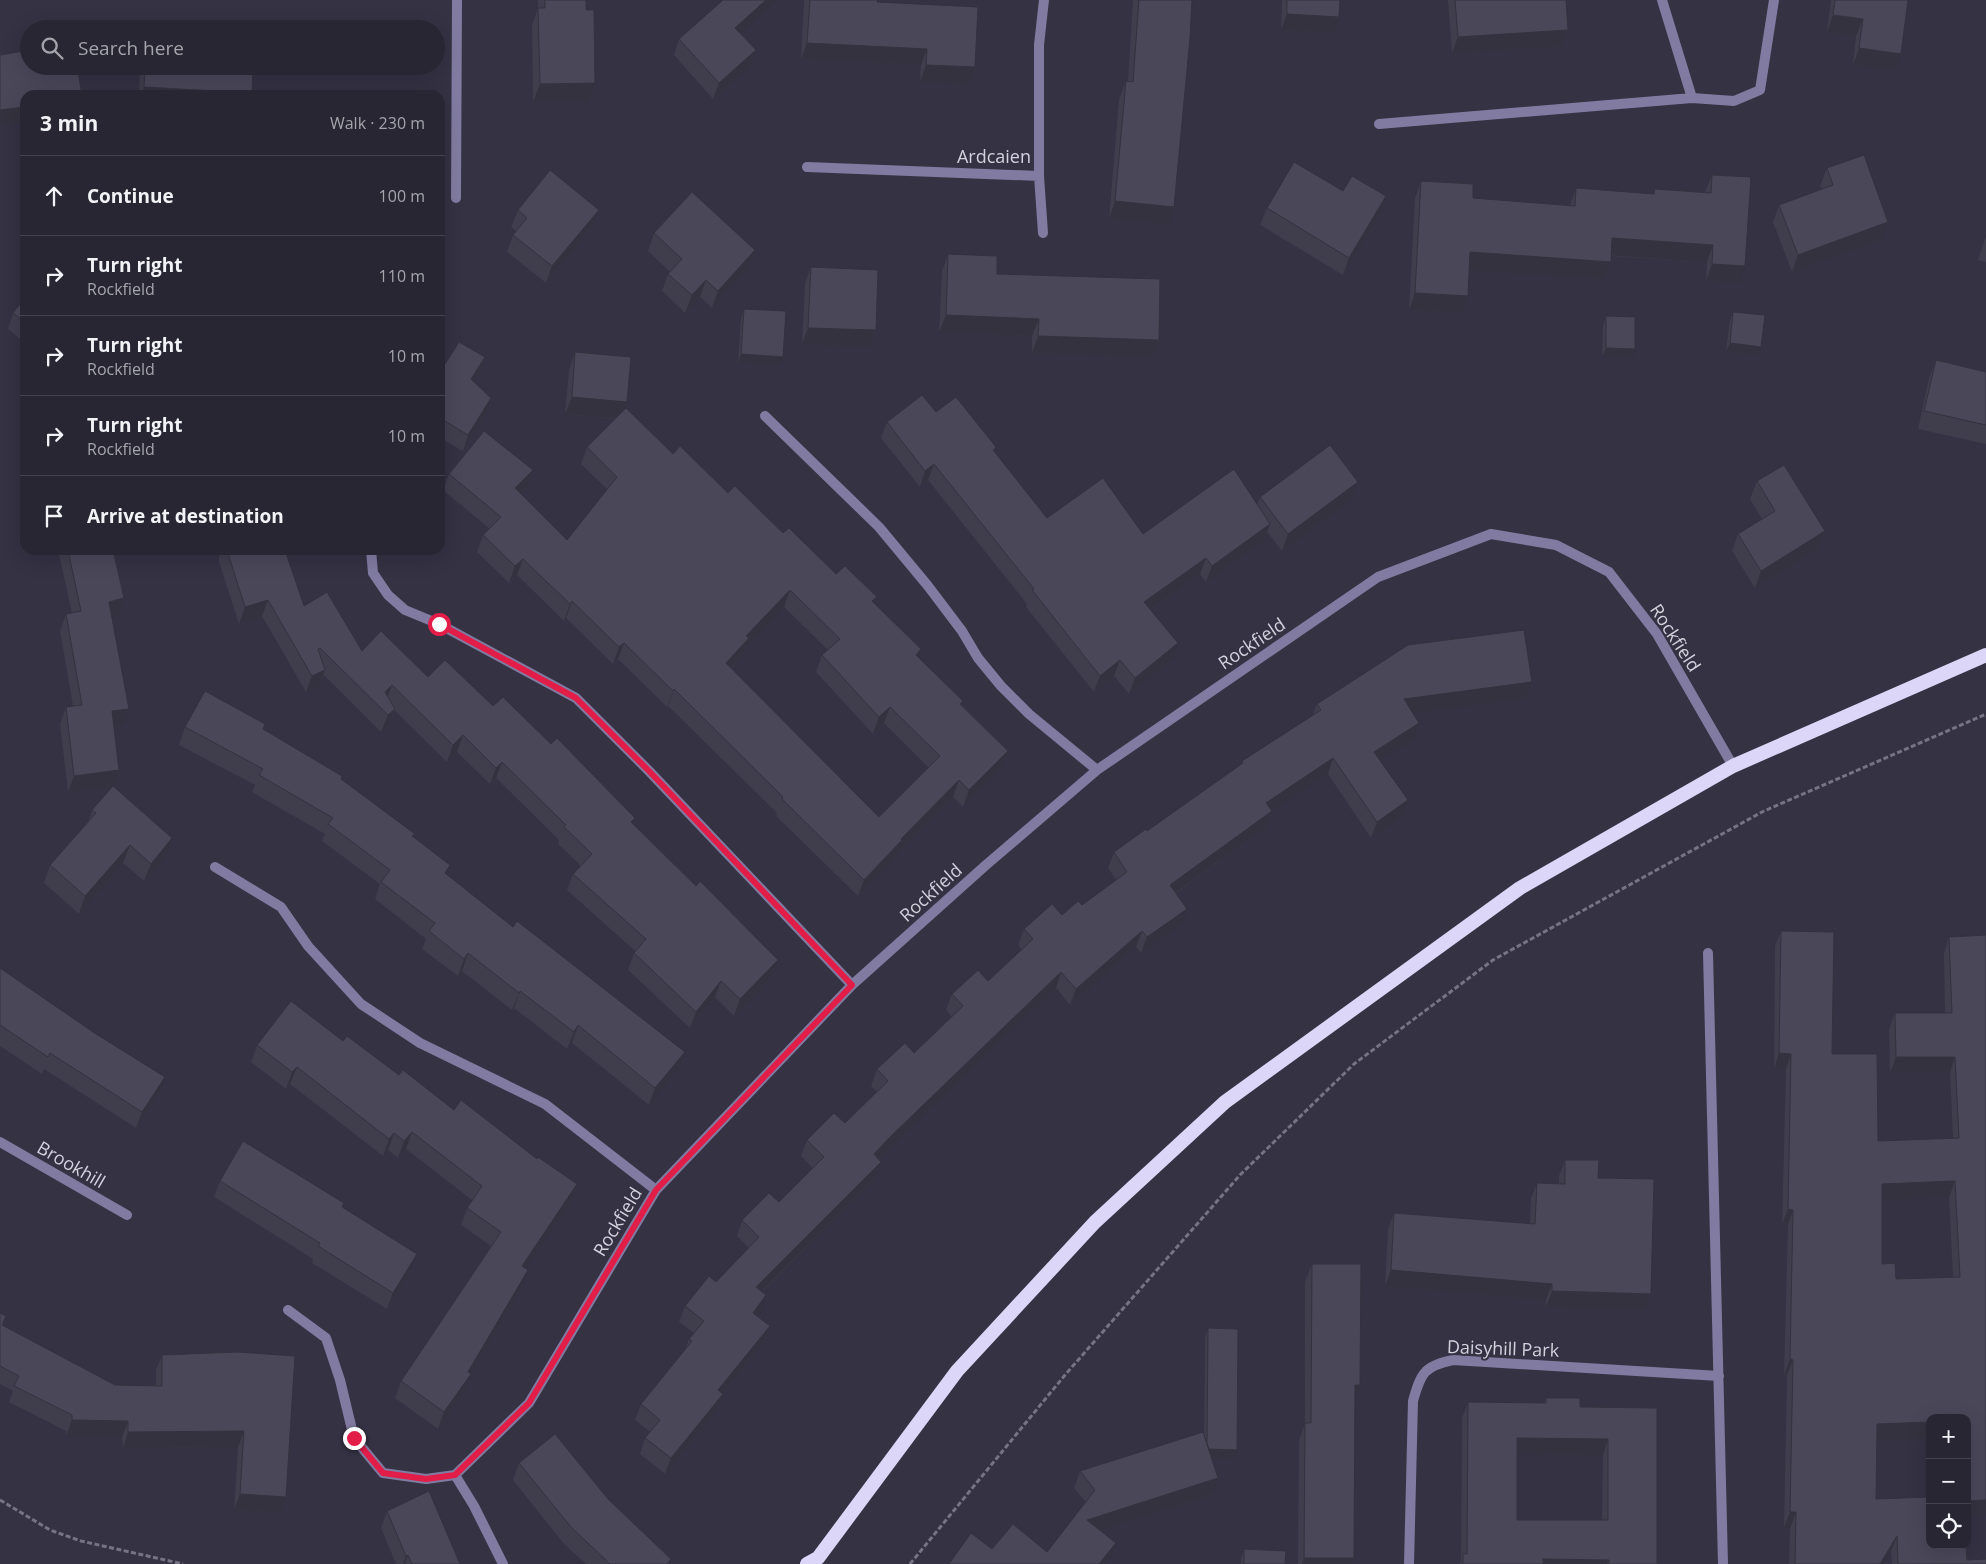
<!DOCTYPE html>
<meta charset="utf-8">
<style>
:root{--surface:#272632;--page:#2f2e3a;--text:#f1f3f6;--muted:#a4a5ac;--line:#43434d}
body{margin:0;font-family:"Open Sans",sans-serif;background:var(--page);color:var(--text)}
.controls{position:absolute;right:15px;bottom:15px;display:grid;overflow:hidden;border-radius:10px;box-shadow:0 5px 20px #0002}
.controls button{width:45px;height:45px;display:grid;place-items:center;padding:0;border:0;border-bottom:1px solid var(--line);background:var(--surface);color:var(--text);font:25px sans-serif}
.stop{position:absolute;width:15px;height:15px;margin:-11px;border:4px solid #e11d48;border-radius:50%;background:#fff}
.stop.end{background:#e11d48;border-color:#fff;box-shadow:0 1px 5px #0008}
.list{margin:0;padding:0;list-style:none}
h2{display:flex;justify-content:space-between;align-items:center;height:65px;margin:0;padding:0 20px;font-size:21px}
h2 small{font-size:16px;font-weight:400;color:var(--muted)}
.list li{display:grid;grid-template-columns:32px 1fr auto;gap:15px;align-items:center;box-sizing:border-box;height:80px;padding:0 20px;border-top:1px solid var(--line)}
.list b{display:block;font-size:19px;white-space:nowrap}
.list p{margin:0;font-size:16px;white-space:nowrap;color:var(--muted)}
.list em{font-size:16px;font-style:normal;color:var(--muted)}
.icon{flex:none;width:28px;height:28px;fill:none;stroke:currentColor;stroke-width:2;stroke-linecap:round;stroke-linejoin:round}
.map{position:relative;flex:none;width:1986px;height:1564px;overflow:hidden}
.search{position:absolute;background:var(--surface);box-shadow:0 5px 20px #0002;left:20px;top:20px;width:425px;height:55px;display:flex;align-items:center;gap:12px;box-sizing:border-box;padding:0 18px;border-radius:28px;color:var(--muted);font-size:19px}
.panel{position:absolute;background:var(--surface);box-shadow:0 5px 20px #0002;left:20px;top:90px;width:425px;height:465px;border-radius:15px}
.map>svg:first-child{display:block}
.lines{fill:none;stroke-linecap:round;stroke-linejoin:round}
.path{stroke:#767483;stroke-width:3;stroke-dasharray:5 2.5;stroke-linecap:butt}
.minor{stroke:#817ba1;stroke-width:10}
.trunk{stroke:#dcd7f8;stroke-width:14}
.wall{fill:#403d4d;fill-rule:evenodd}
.shaded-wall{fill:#34323e}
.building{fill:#4a4759;stroke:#34323e;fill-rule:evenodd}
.route{stroke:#e11d48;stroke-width:6}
.labels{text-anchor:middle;stroke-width:4;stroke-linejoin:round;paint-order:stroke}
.street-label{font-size:18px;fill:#d2d1dc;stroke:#343243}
</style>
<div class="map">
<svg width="1986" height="1564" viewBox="0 0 1986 1564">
<rect width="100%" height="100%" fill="#343243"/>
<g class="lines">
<path class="path" d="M0,1500l50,30 31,11 102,23
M910,1564l155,-189 175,-200 114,-111 139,-104 269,-148 224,-98"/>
<path class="minor" d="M1662,0l30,98 42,3 26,-11 14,-90
M1379,124l313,-26
M807,167l232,9v-131l5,-45
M1039,176l4,57
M456,198l1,-198
M765,416l114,111 49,59 34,45 16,27 23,28 28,28 68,56
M371,550l2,23 15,22 17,15 34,14 137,74 73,73 203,214
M215,867l66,40 27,39 53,58 59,39 125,61 111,86
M1708,953l15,611
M0,1142l127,73
M288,1310l38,28 14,42 14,58 29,35 43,6 29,-4 74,-72 127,-213 196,-205 134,-120 111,-95 281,-193 113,-43 65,11 53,27 48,62 76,132
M455,1475l19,31 29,58
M1409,1564l4,-163c8,-28 11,-35 40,-41l266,16"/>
<path class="trunk" d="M807,1564l11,-6 139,-187 138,-149 130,-120 295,-214 213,-122 253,-111"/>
</g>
<path class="wall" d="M538,0h48v10l9,73 -6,18 -56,1 -1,-77 6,-17z
M804,0h74l-1,2 98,65 -6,17 -49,-2 1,-17 -120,-6z
M1133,0h59l-24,224 -59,-5 10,-120 7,-18 2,1z
M1282,0h58l-7,33 -52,-3z
M1448,0h118l2,30 -6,16 -110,7z
M1831,0h77l-7,54 -7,17 -41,-6 3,-29 -29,-4z
M741,33l15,17 -6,16 -37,33 -39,-44 5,-16z
M140,66h113l-1,27 -1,2h-112z
M1827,168l61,54 -6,17 -90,33 -19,-50 6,-17 43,-16 -2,-3z
M1712,175l27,108 -33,-2 1,-19 -96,-6v6l-7,17 -135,-9 -1,26 -7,17 -52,-3 6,-112 6,-17 52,17 97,7 6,-17 77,6 2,-5 50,3z
M1267,208l113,6 -37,61 -83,-50z
M518,210l74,17 -46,56 -39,-31 6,-17 3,-4 -5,-4z
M654,233l101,17 -6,18 -37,40 -12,-11 -15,16 -23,-22 6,-17 2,-2 -22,-21z
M1986,236v26l-8,-2z
M948,254l211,86 -7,17 -120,-4v-17l-93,-4 3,-61z
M811,267l65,63 -6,17 -68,-3 3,-61z
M25,298v45l-17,-14 5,-16z
M744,309l36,56 -42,-2 3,-45z
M1733,312l28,35 -3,9 -32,-4 4,-32z
M1606,316l26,41h-30l1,-32z
M575,352l49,58 49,44 110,79 91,70 44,55 44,47 46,46 -6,16 -39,40 -10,-10 -55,55 -2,5 -38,39 -82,-80 1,-3 -109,-107 -1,1 -49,-48 -5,5 -47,-46 -2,3 -47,-46 -8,8 -32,-31 6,-17 7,-6 -47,-39 6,-16 84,-4 -6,17 -7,6 47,47 40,-51 -26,-25 6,-17 28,-28 -50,-5 4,-44zM784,607l44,43 -6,5 -6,17 57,62 11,-11 45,45 -50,49 -148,-149 12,-14 3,-7z
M485,357l-6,16 -5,8 11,33 -22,37 -23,-13v-77l5,3z
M1936,360l50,12v72l-68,-15 11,-51z
M936,412l60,35 -2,5 53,66 96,16 114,-29 3,-8 98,-15 -6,17 -70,52 -15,-19 -3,8 -58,42 -6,-8 -50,36 22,49 -43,35 -15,-18 -20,16 -68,-85 1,-3 -99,-124 -8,7 -39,-49 6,-16z
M1757,481l68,50 -7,17 -63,40 -23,-37 6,-17 24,-15 -12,-20z
M58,550h55l11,48 -6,17 -6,1 11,110 -9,1 5,43 -6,16 53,70 -22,25 -21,-18 -44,51 -35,-31 6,-18 38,-42 4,-13 20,-23 -44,5 -8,-68 6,-17 7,-1 -13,-75 6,-17 6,-1z
M219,550h45v3l40,53 58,45 66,26 65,29 140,118 63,62 82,74 -6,16 -38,40 -19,-19 -25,31 -62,-58 6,-17 1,-2 -68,-61 6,-16 8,-8 -23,-22 1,-4 -63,-62 -6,6 -33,-32 -10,10 -52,-51 -6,15 -8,6 -57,-57 -5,11 -13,6 -44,-76 -23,8 -20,-62z
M1532,682l-6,16 -113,15 1,26 -34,21 28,40 -6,16 -31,22 -43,-64 -56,37 -6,16 -90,66 5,32 -40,28 -5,-6 -66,58 -14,-17 -173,166 -4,5 2,3 -6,16 -113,114 -1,19 -4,5 13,10 -6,16 -42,52h1l-6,16 -52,64 -25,-20 5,-16 5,-6 -15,-12 6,-16 44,-54 4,-11 5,-6 -15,-11 6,-16 31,-24 33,-34 -12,-12 5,-16 37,-18 34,-34 -12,-12 6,-16 38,-17 32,-31 -6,-6 6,-17 37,-16 38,-36 -6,-7 6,-16 36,-13 34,-31 -4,-5 6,-16 38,-14 20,-10 34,-25 -8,-12 6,-16 33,-21 94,-67 1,-3 70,-45 5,-12z
M185,727l78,3 78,50 109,85 -3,10 231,194 -29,36 -77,-62 -5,6 -53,-41 -2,2 -50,-39 -4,5 -36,-27 4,-10 -51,-40 5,-15 -58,-43 3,-7 -73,-42 3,-7 -76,-40z
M1781,931l51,123 46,87 75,-3 -3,-65h-60l-1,-44 6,-16h50l-1,-60 5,-16 37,578 -19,1v-98l-90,22 -1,59 91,61 19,4h-94l-1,-13 -7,13h-95l1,-36h-6l3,-153h-3l4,-150h-6l4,-156h-12l1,-123zM1949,1197l4,80 -57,2 -14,-15v-65z
M0,968l159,125 -23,35 -92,-59 -2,5 -42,-28z
M343,1041l111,69 123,74 -6,17 -46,67 -3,19 -52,87 -6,17 -26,38 -43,-31 6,-17 90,-135 -30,-21 6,-17 5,-8 -66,-51 -8,9 -10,-8 -5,6 -93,-72 -4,5 -35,-27 6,-17z
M1565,1160l33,18 53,116 -6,16 -99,-3v-7l-161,-14 3,-57 6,-16 136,11 1,-26 6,-15 22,1v-8z
M220,1181l123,26 68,63 -24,39 -75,-46 1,-4 -99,-62z
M1312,1264l48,121 -5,13 -3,166h-54l1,-124 6,-17v-141z
M0,1313l6,3 -3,10 112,59 41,1v-16l6,-15 76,-3 48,145 -6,16 -46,-3 4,-63 -115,1 -1,-11 -56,-1v-5l-57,-29 4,-11 -13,-7z
M1208,1328l26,131 -23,-1 1,37 -112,36 10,28 -4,5h-157l22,-31 21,16 55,3 39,-50 -12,-14 6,-17 124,-36 1,-98z
M1546,1398l34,9 77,1v156h-197l1,-4 1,-142 6,-16 76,1zM1517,1454l86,1 -1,65h-85z
M519,1463l89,36 62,65h-84l-22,-20 -51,-64z
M387,1511l73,53h-64l-15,-36z
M1244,1549l41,15h-44v-6z"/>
<path class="shaded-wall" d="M766,0h11l-47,43 5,-15z
M1287,14l52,3 -6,16 -52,-3z
M1833,15l30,4 -7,17 -29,-4z
M1568,30l-6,16 -110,7 6,-16z
M807,43l120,6 -6,16 -120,-6z
M1859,48l42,6 -7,17 -41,-6z
M756,50l-6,16 -37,33 6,-16z
M926,65l49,2 -6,17 -49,-2z
M595,83l-6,18 -56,1 7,-18z
M144,87l108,6 -1,2h-110z
M25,107v15l-25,4v-16z
M1386,196l-6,18 -37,61 6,-17z
M1115,201l59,6 -6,17 -59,-5z
M599,210l-7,17 -46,56 6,-17z
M1888,222l-6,17 -90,33 6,-17z
M1612,238l101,7 -6,17 -101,-7z
M755,250l-6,18 -37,40 6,-17z
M1470,252l141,10 -7,17 -140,-9z
M1712,264l33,2 -6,17 -33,-2z
M706,280l-6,17 -15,16 7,-18z
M1415,293l53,3 -7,17 -52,-3z
M946,315l93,4 -7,17 -93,-4z
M808,328l68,2 -6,17 -68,-3z
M1038,336l121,4 -7,17 -120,-4z
M1730,343l31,4 -3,9 -32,-4z
M1606,348l29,1 -3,8h-30z
M741,354l42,3 -3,8 -42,-2z
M485,357l-6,16 -14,21 6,-15z
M572,397l55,5 -7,17 -55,-5z
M491,398l-6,16 -22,37 5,-16z
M934,464l-6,16 -8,7 5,-16z
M533,470l-6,17 -18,18 6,-17z
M1358,482l-6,17 -70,52 6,-17z
M1270,524l-6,16 -58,42 6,-16z
M1825,531l-7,17 -63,40 6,-17z
M1206,558l-6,16 -62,44 6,-16z
M523,559l-6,16 -8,8 6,-17z
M790,590l-6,17 -38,40 -3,7 -23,25 6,-16 20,-27z
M124,598l-6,17 -15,3 6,-16z
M268,600l-6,16 -23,8 6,-17z
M572,601l-6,17 -2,3 6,-17z
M624,643l-6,16 -5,5 6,-17z
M1178,643l-6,16 -43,35 6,-16z
M921,649l-6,17 1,-11z
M1120,660l-6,16 -20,16 6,-16z
M325,670l-6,16 -13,6 6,-16z
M1532,682l-6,16 -127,17 5,-16z
M392,685l-6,16 -7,7 6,-16z
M674,689l-6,17 -1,1 6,-16z
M890,707l-6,16 -11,11 6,-17z
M129,709l-6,17 -17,2 6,-17z
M395,709l-6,17 -8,6 7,-17z
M1419,723l-5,16 -46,29 6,-16z
M463,735l-6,17 -10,10 6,-17z
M1008,751l-6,16 -39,40 6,-17z
M1333,758l-5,16 -68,45 6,-16z
M502,762l-6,16 -6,6 6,-16z
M119,770l-6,17 -45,5 6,-16z
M959,780l-6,17 -55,55 -2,5 -38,39 6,-16 37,-41z
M1408,800l-6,16 -31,22 6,-16z
M1272,811l-6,16 -102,74 6,-16z
M172,838l-6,18 -22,25 7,-17z
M130,845l-7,18 -44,51 6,-18z
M450,865l-6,18 1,-10z
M1187,909l-6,16 -40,28 6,-16z
M1142,931l-6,16 -66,58 6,-16z
M468,953l-6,18 -4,5 6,-17z
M778,960l-6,16 -38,40 6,-17z
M1061,972l-5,16 -173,166 -15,16 6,-16 15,-16z
M721,981l-6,16 -25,31 6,-16z
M520,991l-6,17 -2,2 7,-17z
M578,1025l-6,18 -5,6 7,-17z
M685,1052l-7,17 -29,36 6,-17z
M1779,1053l12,1 -5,15h-12z
M1896,1057h59l-5,16h-60z
M297,1067l-7,17 -4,5 6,-17z
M165,1077l-6,16 -23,35 6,-16z
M412,1132l-6,17 -8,9 6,-17z
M394,1133l-6,17 -5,6 6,-17z
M881,1162l-6,16 -125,125 6,-16z
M1955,1181l-6,16 -72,3 5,-16z
M577,1184l-6,17 -56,82 7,-17z
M1788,1209l5,1 -5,15h-6z
M417,1254l-6,16 -24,39 6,-16z
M528,1270l-6,17 -53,89 2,-2 -7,17 -26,38 6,-17z
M1391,1270l161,14 -6,16 -161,-14z
M1552,1291l99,3 -6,16 -99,-3z
M766,1295l-5,16 -14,18 6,-16z
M770,1326l-6,16 -52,64 6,-16z
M1790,1359l3,1 -6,15h-3z
M1355,1385h5l-6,17z
M723,1394l-6,16 -52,64 6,-16z
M72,1420l56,1 -6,16 -56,-1z
M1930,1422v16l-58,2 5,-16z
M244,1431l-6,16 -115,1 5,-16z
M1517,1438l91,1 -5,16 -92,-1z
M1207,1449l30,1 -3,9 -30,-1z
M1218,1478l-6,17 -131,42 6,-17z
M240,1494l46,3 -6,16 -46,-3z
M1986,1500v15l-19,1v-9l2,-6z
M1790,1512h6l-6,16h-6z
M1897,1536l-6,15 -7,13h-4z
M1116,1543l-6,16 -4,5h-7z
M408,1555l-3,9h-2l3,-8z
M1304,1558h50l-2,6h-50z
M1543,1559l66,1 -2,4h-66z"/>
<path class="building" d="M545,0h41v10h8l1,73 -55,1 -2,-76h7z
M723,0h43l-31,28 21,22 -37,33 -40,-44z
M810,0h68l-1,2 101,5 -3,60 -49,-2 1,-16 -120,-6z
M1139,0h53l-2,38 -16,169 -59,-6 11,-120 7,1z
M1287,0h53l-1,17 -52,-3z
M1455,0h111l2,30 -110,7z
M1835,0h73l-7,54 -42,-6 4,-29 -30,-4z
M29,50v16h48l5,29h-57v12l-25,3v-55z
M145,66h108l-1,27 -108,-6z
M1864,155l24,67 -90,33 -19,-50 54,-20 -6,-17z
M1294,162l49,29 9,-15 34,20 -37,62 -82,-50z
M550,170l49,40 -47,56 -39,-31 14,-17 -9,-8z
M1712,175l39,2 -6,89 -33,-2 1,-19 -101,-7 -1,24 -141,-10 -2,44 -53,-3 6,-112 52,3v14l102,8 1,-18 78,6 1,-5 56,4z
M692,192l63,58 -37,41 -12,-11 -14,15 -24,-21 14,-15 -28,-26z
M948,254l49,2v18l163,5 -1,61 -121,-4 1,-17 -93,-4z
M811,267l67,3 -2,60 -68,-2z
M25,298v24l-12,-9z
M744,309l42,2 -3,46 -42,-3z
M1733,312l32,3 -4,32 -31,-4z
M1606,316l29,1v32l-29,-1z
M459,342l26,15 -14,22 20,19 -23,37 -28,-17v-57l5,3z
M575,352l56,5 -4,45 -55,-5z
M1936,360l50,12v53l-62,-14z
M922,395l14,17 20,-15 40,50 -3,3 54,68 56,-40 40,56 91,-65 36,55 -58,42 -6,-8 -62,44 34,41 -43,35 -15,-18 -20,16 -68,-86 2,-1 -100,-125 -9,7 -38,-49z
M626,408l47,46 7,-8 48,47 7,-7 48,47 6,-5 47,46 9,-8 32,31 -5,4 49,48 -5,6 47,46 -3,3 48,47 -39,39 -10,-10 -58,59 1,1 -38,40 -82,-81 1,-2 -109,-108 -1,2 -49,-48 -5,4 -47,-46 -2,3 -47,-45 -8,7 -32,-31 18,-18 -52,-43 35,-43 49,39 -18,18 52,52 50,-63 -30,-30zM790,590l50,49 -18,16 57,62 11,-10 50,49 -61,61 -153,-154 23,-25 -3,-2z
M1330,445l28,37 -70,52 -28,-37z
M1784,465l41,66 -64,40 -23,-37 37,-23 -18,-30z
M68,550h45l11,48 -15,4 20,107 -17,2 7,59 -45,6 -8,-69 16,-2 -16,-91 15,-3z
M227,550h37v3l11,-3h10l19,56 23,-14 35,59 19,-20 47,46 17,-17 48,46 10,-9 48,47 6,-6 78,80 -4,4 65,64 4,-5 78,79 -38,39 -19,-18 -25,31 -62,-59 12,-14 -73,-65 19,-20 -28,-27 2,-2 -64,-63 -6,6 -33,-33 -10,10 -61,-60 -7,7 10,17 -7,6 -68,-67 -2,1 7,21 -13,6 -44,-76 -23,7z
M1524,630l8,52 -128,17 15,24 -45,29 34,48 -31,22 -44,-64 -67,45 6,8 -102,74 17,24 -40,28 -5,-6 -66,58 -15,-17 -172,166 -15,16 7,8 -125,125 10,8 -13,18 17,13 -52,64 5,4 -52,64 -26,-20 15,-18 -19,-16 51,-63 -3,-2 15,-18 -19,-15 24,-30 7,6 43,-45 -17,-17 27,-27 10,9 45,-45 -17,-17 27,-27 11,10 43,-42 -11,-12 28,-26 9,10 49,-47 -11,-12 26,-24 10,11 45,-42 -9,-10 28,-25 10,11 16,-14 4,4 45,-33 -13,-20 32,-23 1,2 96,-68 -1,-2 79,-51 -4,-6 91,-59z
M205,691l60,33 -2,5 79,47 -1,3 74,55 -3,2 38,29 -5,8 68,54 4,-6 168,131 -30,36 -77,-63 -4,7 -54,-41 -1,2 -51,-40 -4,6 -35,-28 6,-8 -54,-41 9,-12 -62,-46 5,-6 -74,-43 4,-6 -78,-42z
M113,786l59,52 -21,26 -21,-19 -45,51 -35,-31 46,-52 -4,-3z
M1781,931l53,1 -2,122h45l1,87 81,-3 -4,-81h-59l-1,-44h57l-3,-76 37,-2v565l-17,1 -2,-47v-36h-37v4l-53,2 -1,75 54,-2v48h36l1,15 19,-1v5h-88l-1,-28 -17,28h-85l1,-52h-6l3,-152 -3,-1 3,-149 -5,-1 3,-155 -12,-1zM1955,1181l5,96 -64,2 -1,-16 -13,1v-80z
M0,968l96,66 69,43 -23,35 -92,-59 -2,4 -48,-32z
M291,1001l52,40 4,-5 52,39 4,-5 51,40 7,-10 76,59 1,-2 39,27 -55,82 6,4 -60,102 3,2 -27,38 -43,-31 100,-149 -34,-24 15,-22 -70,-54 -8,9 -10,-8 -5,6 -92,-72 -5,5 -35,-27z
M243,1141l101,62 -2,4 75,47 -24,39 -75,-47 2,-3 -100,-62z
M1565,1160h34l-1,18 56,1 -3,115 -99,-3v-7l-161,-14 3,-57 141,11 2,-41 28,1z
M1312,1264h49l-1,121h-5l-1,173h-50l1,-135h6z
M0,1313l6,3 -4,9 113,60 47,1v-31l76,-3 57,4 -9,141 -46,-3 4,-63 -116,1v-11l-56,-1v-5l-58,-29 5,-10 -19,-10z
M1208,1328l30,1 -1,121 -28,-1 -2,-5z
M1546,1398h34v9l77,1v156h-48v-4l-66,-1v5h-80v-10h4l1,-152 78,1zM1517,1438l91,1v81h-91z
M1203,1432l15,46 -131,42 29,23 -17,21h-150l22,-31 21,16 21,-25 34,28 48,-62 -15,-19z
M555,1434l53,65 63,60 -4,5h-57l-39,-37 -52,-64z
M429,1491l31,73h-48l-4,-9 -2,1 -19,-45z
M1244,1549l42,2 -1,13h-41z"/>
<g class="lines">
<path class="route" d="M354,1438l29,35 43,6 29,-4 74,-72 127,-213 196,-205 -203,-214 -73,-73 -137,-74"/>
</g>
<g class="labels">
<g class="street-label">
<text x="994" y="163">Ardcaien</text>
<text transform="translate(1675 638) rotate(57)" y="6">Rockfield</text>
<text transform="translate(1252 644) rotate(-34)" y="6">Rockfield</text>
<text transform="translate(931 893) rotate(-42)" y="6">Rockfield</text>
<text transform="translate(71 1165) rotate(30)" y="6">Brookhill</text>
<text transform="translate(618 1222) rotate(-59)" y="6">Rockfield</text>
<text transform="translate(1503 1349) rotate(2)" y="6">Daisyhill Park</text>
</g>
</g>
</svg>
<div class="controls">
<button>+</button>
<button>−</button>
<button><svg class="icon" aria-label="locate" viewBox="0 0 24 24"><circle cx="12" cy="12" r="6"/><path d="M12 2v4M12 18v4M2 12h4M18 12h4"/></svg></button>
</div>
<div class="stop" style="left:439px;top:624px"></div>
<div class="stop end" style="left:354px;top:1438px"></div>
<div class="search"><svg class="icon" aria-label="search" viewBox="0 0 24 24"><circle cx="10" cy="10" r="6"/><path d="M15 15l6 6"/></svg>Search here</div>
<section class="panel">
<h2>3 min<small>Walk · 230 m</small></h2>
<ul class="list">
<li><svg class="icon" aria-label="ahead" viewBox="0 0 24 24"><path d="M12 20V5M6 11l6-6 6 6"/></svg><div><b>Continue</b></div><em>100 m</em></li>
<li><svg class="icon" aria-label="right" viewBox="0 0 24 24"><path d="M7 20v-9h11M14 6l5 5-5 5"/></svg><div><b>Turn right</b><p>Rockfield</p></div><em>110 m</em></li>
<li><svg class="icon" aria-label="right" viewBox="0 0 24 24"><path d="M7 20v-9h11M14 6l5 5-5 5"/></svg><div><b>Turn right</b><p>Rockfield</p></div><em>10 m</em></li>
<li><svg class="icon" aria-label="right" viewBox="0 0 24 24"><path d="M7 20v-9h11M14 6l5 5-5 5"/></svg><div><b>Turn right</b><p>Rockfield</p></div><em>10 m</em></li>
<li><svg class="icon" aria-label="arrive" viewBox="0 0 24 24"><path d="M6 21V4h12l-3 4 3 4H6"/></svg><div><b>Arrive at destination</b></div></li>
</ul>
</section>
</div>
